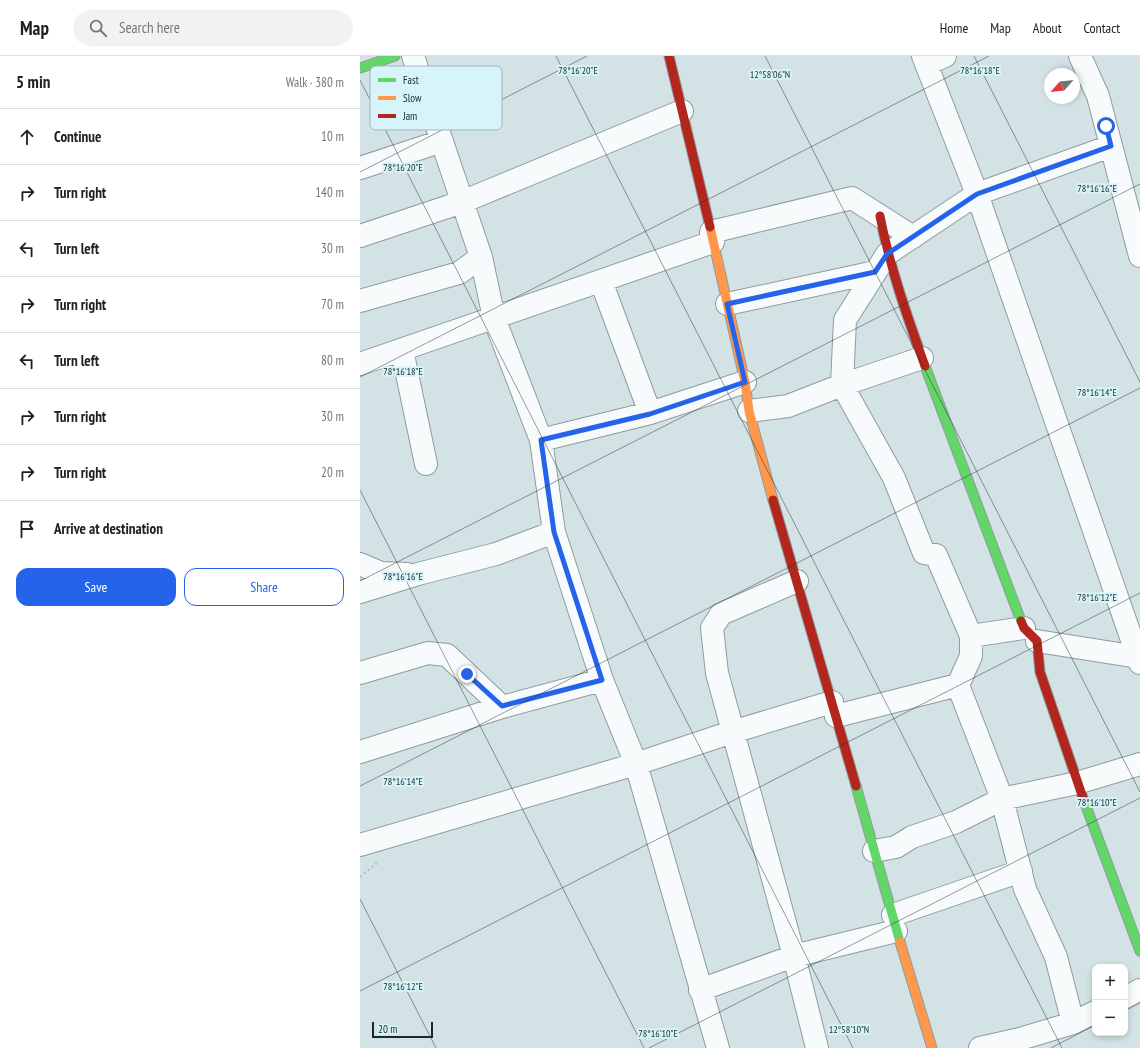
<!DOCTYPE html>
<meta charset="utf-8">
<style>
:root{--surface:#fff;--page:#f2f2f2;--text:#202124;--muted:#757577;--line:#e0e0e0;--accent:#2563eb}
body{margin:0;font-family:"PT Sans Narrow",sans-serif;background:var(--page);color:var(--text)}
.controls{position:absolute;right:12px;bottom:12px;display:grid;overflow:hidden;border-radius:8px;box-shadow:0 2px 6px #0003}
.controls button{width:36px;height:36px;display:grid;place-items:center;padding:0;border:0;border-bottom:1px solid var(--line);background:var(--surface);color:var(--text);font:20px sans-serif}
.compass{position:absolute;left:684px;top:12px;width:36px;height:36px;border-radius:50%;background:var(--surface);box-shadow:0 2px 6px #0003;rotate:243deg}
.scale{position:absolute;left:12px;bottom:10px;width:61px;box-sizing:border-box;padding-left:4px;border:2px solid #1c2729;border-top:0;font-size:11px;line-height:14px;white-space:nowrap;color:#1c2729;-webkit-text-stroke:3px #d7f4fa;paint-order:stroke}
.stop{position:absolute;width:12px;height:12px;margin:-9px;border:3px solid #2563eb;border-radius:50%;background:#fff}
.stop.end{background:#2563eb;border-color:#fff;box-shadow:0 1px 4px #0008}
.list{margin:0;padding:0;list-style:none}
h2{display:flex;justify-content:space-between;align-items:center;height:52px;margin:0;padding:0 16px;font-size:17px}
h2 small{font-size:13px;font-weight:400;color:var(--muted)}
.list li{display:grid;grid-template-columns:26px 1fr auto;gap:12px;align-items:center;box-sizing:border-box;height:56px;padding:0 16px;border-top:1px solid var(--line)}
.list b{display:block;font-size:15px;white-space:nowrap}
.list em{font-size:13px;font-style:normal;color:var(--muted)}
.actions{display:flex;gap:8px;padding:12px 16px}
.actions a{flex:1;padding:9px 0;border:1px solid var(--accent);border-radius:12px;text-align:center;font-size:14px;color:var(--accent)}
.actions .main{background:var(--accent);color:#fff}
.icon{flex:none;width:22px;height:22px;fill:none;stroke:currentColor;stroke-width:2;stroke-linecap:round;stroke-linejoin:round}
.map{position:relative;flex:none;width:780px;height:992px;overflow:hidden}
header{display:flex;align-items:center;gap:24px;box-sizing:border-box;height:56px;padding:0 20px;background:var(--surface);border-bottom:1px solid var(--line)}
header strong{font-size:19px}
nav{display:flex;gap:22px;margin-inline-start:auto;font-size:14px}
.search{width:280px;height:36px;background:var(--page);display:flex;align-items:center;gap:10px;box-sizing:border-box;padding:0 14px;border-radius:22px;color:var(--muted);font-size:15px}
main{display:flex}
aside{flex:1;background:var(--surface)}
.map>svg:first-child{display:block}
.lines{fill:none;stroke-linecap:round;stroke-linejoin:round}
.street-casing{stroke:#8f9c9e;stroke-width:24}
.fast-casing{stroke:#8f9c9e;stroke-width:11}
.slow-casing{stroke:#8f9c9e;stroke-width:11}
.jam-casing{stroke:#8f9c9e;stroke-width:11}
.path{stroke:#bac1c1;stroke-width:2.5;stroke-dasharray:2 3;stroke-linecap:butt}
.street{stroke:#f8fbfb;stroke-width:22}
.fast{stroke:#63d668;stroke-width:9}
.slow{stroke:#ff974d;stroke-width:9}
.jam{stroke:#b3261e;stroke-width:9}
.route{stroke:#2563eb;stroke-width:5}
.ticks{fill:none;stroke:#1c2729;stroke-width:1;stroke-opacity:0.45}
.key{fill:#d7f4fa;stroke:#9fb6bb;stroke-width:1}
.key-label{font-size:11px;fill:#1c2729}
.ticks-label{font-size:10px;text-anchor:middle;fill:#1c2729;stroke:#d7f4fa;stroke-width:4;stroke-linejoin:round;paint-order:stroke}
</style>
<header>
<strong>Map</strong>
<div class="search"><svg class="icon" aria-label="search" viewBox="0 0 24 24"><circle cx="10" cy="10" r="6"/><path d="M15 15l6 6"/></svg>Search here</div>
<nav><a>Home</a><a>Map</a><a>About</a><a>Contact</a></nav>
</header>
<main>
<aside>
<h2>5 min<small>Walk · 380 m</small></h2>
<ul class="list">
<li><svg class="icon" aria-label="ahead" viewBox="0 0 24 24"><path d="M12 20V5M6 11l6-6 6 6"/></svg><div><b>Continue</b></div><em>10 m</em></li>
<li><svg class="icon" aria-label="right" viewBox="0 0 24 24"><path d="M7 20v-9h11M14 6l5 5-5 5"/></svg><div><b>Turn right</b></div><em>140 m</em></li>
<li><svg class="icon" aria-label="left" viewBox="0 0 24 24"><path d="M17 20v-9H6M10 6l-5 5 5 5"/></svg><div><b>Turn left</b></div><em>30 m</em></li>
<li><svg class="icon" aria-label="right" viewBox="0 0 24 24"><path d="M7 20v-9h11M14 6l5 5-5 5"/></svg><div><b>Turn right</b></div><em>70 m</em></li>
<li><svg class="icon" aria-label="left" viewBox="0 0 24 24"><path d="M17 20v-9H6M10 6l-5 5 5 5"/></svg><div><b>Turn left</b></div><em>80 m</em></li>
<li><svg class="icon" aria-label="right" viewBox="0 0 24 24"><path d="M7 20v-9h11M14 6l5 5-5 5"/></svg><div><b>Turn right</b></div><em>30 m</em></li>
<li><svg class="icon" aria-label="right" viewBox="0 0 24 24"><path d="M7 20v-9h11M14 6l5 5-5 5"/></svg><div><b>Turn right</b></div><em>20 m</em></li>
<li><svg class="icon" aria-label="arrive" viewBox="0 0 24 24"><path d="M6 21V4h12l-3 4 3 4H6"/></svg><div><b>Arrive at destination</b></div></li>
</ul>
<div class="actions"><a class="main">Save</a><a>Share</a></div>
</aside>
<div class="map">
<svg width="780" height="992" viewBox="0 0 780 992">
<rect width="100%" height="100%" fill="#d2e2e5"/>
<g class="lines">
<defs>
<path id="street" d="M563,0l54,138 163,469
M720,0l18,40 42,160
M566,8l19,-8
M0,112l82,-27
M351,176l141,-34 61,39
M0,180l102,-34 220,-91
M121,201l13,61 47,122
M241,225l49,132
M0,245l99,-28 22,-16 -68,-201
M367,248l148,-32
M42,294l24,114
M562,302l-80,27 52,93 30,75 12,2 35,81
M0,308l353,-122
M389,355l39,-5 54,-21 3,-65 42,-66 90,-60 134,-48
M0,508l21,9 26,1
M437,525l-76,33 -9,14 5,45 77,283 23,92
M0,536l58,-18 78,-20 58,-22
M677,585l101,16
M0,617l68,-20 19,2 55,52
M242,624l34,84 82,284
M598,629l13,-29v-20l53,-8
M476,660l122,-31 44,114 23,90 31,68 17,66 22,-11
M0,696l142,-45 100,-27 -48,-148 -13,-92 109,-27 95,-31
M0,789l276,-81 96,-32 100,-30
M514,795l22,-4 16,-10 44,-15 46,-23 75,-16 63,-19
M533,859l128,-44
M340,934l94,-34 102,-25
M765,942l15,-8
M620,992l40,-9 53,-16"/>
<path id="fast" d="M0,12l35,-12
M565,310l96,255
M496,730l44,156
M723,742l57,153"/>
<path id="slow" d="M350,171l35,155 4,29 24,89
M540,886l32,106"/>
<path id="jam" d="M309,0l41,171
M520,160c10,52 27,100 45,150
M413,444l83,286
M661,565l3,7 13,13 3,31 43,126"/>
</defs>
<use href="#street" class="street-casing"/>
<use href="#fast" class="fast-casing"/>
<use href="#slow" class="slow-casing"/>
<use href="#jam" class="jam-casing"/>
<path class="path" d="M0,821l18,-15"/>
<use href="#street" class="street"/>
<use href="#fast" class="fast"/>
<use href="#slow" class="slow"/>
<use href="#jam" class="jam"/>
</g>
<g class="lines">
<path class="route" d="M107,618l35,32 100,-26 -48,-148 -13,-92 109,-26 95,-32 -18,-78 148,-32 12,-18 90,-60 134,-48 -5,-20"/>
</g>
<path class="ticks" d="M196,0l506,992M405,0l375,736M614,0l166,326M0,24l493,968M0,116l227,-116M0,321l629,-321M0,434l284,558M0,525l780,-397M0,730l780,-398M0,843l76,149M0,935l780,-398M765,954l15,-8M289,992l491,-250M691,992l44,-23"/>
<rect x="10" y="10" width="132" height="64" rx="6" class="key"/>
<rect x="18" y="22" width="18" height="4" fill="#63d668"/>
<rect x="18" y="40" width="18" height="4" fill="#ff974d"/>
<rect x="18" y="58" width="18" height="4" fill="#b3261e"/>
<g class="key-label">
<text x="43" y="28">Fast</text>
<text x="43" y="46">Slow</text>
<text x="43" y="64">Jam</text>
</g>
<g class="ticks-label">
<text x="218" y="18">78°16'20"E</text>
<text x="620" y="18">78°16'18"E</text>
<text x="410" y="22">12°58'06"N</text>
<text x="43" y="115">78°16'20"E</text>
<text x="737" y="136">78°16'16"E</text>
<text x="43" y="319">78°16'18"E</text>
<text x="737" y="340">78°16'14"E</text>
<text x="43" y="524">78°16'16"E</text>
<text x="737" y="545">78°16'12"E</text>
<text x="43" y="729">78°16'14"E</text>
<text x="737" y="750">78°16'10"E</text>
<text x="43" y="934">78°16'12"E</text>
<text x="489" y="977">12°58'10"N</text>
<text x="298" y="981">78°16'10"E</text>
</g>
</svg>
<div class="controls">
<button>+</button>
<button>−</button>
</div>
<svg class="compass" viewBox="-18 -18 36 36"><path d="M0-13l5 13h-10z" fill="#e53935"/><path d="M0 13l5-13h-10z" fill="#757577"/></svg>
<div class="scale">20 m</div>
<div class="stop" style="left:746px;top:70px"></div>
<div class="stop end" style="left:107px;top:618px"></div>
</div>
</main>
